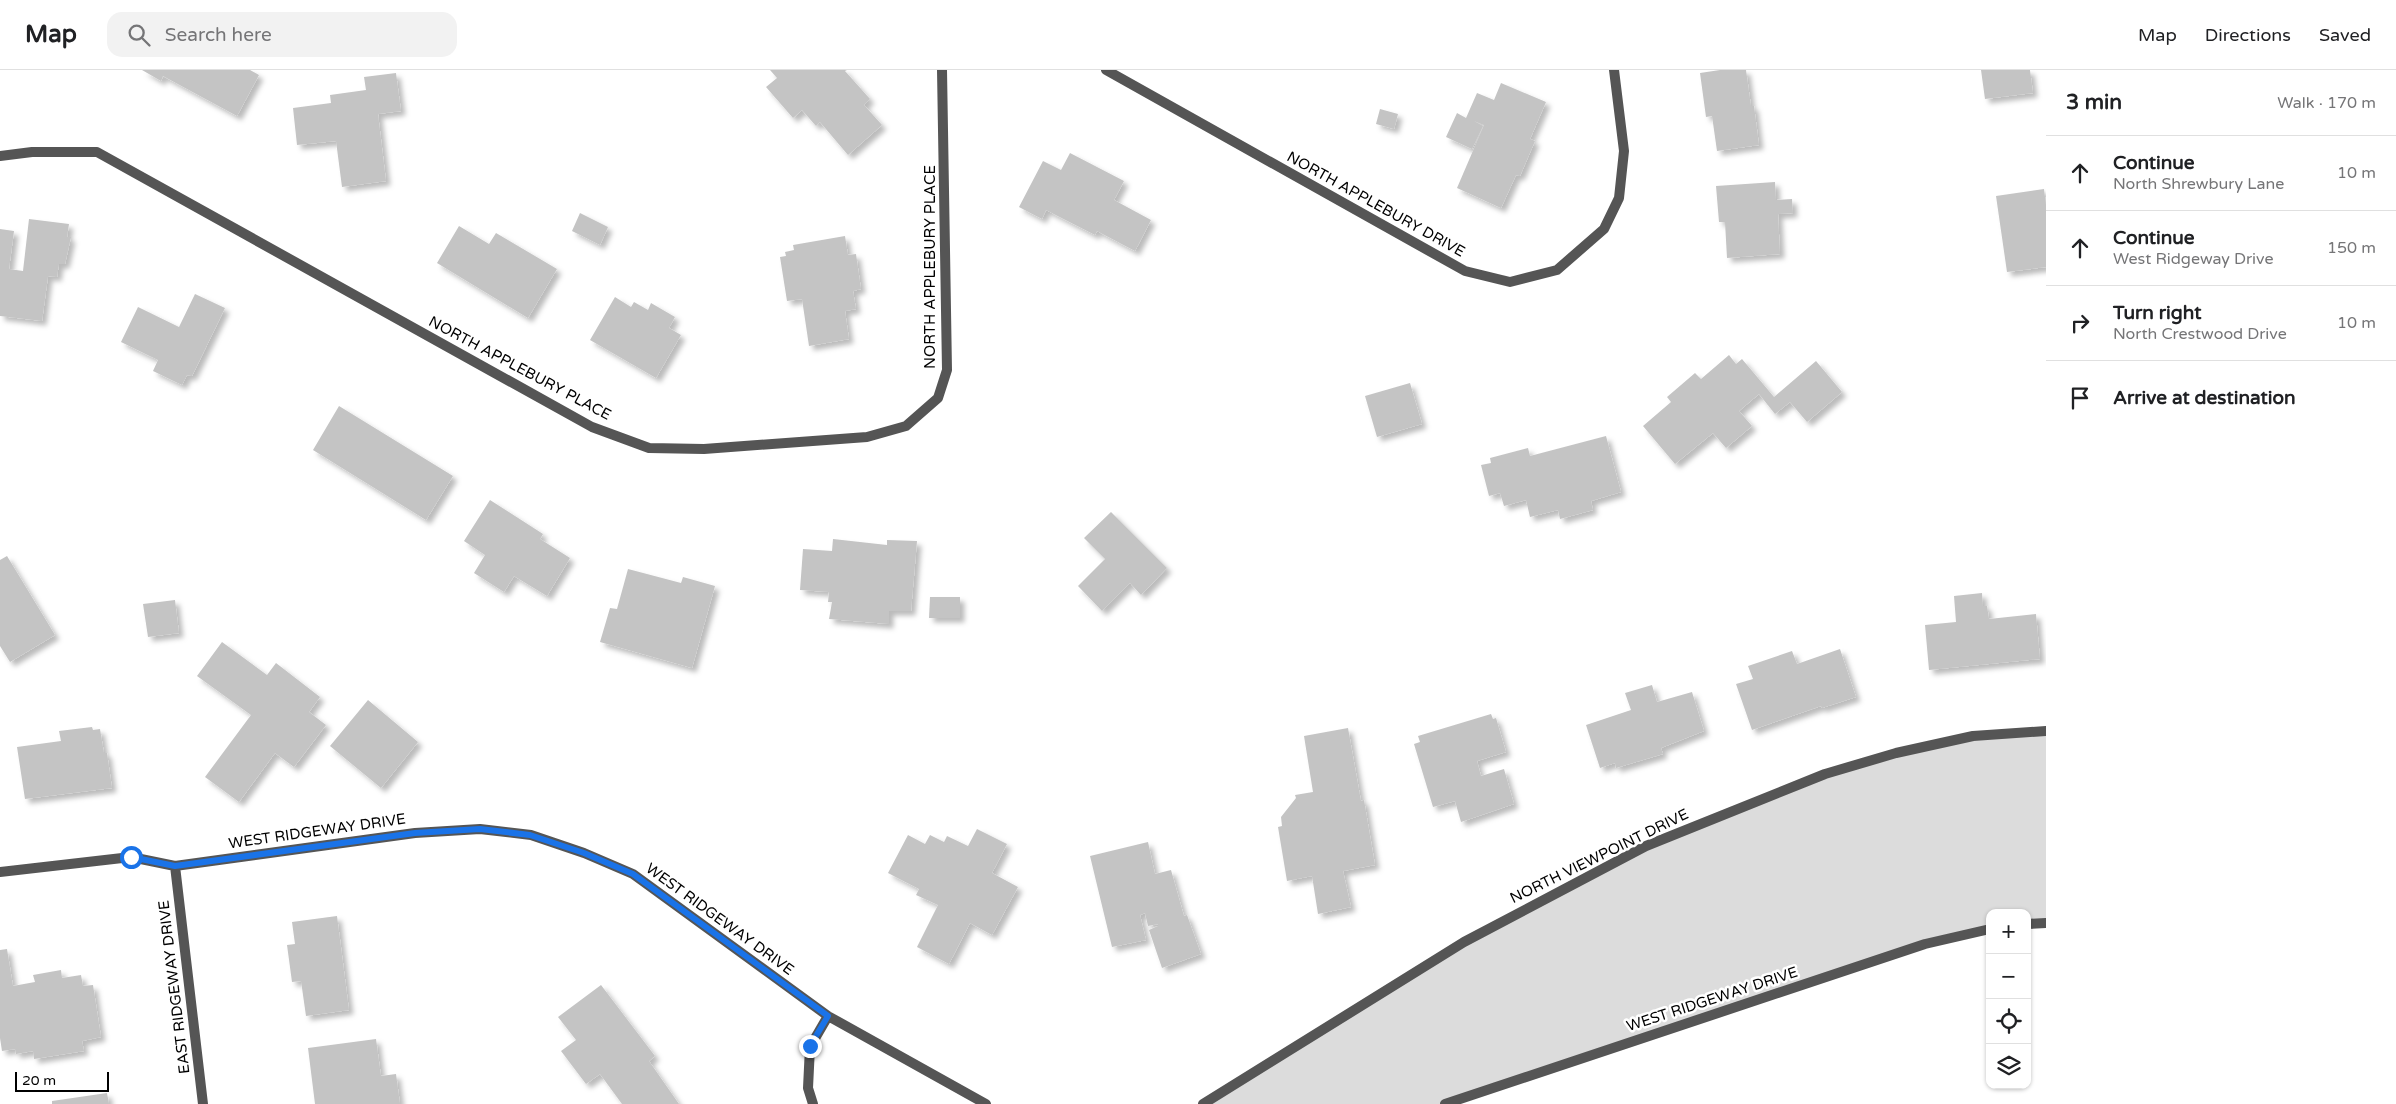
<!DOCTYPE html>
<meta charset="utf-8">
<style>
:root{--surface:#fff;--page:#f2f2f2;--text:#202124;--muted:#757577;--line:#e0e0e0}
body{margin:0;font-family:"Varela Round",sans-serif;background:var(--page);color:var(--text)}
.controls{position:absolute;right:15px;bottom:15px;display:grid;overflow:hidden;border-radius:10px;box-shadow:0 1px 4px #0004}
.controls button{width:45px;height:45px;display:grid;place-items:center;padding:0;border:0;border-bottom:1px solid var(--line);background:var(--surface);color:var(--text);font:25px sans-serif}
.scale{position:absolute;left:15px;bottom:12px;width:94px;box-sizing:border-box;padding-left:5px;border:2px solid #000;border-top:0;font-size:14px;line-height:18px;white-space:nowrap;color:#000;-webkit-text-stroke:4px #fff;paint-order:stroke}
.stop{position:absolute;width:15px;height:15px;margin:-11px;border:4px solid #1a73e8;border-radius:50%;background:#fff}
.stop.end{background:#1a73e8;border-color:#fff;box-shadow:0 1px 5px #0008}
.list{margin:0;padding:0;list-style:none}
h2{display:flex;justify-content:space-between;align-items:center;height:65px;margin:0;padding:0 20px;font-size:21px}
h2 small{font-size:16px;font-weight:400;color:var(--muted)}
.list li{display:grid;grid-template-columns:32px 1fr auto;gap:15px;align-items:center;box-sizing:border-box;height:75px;padding:0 20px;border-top:1px solid var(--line)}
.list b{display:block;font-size:19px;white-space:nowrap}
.list p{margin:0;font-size:16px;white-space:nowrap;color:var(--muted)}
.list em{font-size:16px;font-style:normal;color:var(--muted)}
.icon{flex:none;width:28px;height:28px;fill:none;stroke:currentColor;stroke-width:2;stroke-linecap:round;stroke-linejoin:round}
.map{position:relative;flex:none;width:2046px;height:1034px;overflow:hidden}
header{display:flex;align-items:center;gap:30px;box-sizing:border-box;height:70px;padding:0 25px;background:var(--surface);border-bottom:1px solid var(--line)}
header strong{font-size:24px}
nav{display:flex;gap:28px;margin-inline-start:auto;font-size:18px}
.search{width:350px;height:45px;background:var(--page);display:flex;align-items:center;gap:12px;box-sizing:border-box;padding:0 18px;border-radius:15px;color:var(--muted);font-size:19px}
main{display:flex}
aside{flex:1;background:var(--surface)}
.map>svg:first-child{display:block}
.green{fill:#dcdcdc}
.building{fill:#c4c4c4;filter:url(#shadow)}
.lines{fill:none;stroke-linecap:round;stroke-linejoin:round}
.minor{stroke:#555;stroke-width:10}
.route{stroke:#1a73e8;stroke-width:6}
.labels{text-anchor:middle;stroke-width:5;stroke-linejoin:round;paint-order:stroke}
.street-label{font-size:15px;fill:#000;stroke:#fff}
</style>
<header>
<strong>Map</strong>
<div class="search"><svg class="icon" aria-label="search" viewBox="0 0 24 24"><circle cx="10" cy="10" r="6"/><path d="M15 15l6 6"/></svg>Search here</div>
<nav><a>Map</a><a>Directions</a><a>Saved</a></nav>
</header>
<main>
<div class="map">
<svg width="2046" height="1034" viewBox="0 0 2046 1034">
<defs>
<filter id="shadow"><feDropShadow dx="4.5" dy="4.5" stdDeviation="2.5" flood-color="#0004"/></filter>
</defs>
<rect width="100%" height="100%" fill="#fff"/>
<path class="green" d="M2046,661v192l-19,1v-11h-37v16l-65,15 -480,160h-242l261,-162 182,-96 179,-72 148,-38z"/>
<path class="building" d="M142,0h108l9,5 -22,41 -74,-40 -2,5z
M770,0h77l-2,1 25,28 -6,6 18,20 -34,30 -28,-33 -4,4 -14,-16 -9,8 -27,-31 11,-9z
M1720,0h26l5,36h3l5,39 -42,6 -5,-35 -6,1 -6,-44z
M1981,0h49l3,23 -48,6z
M396,3l5,38 -23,3 8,67 -44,6 -6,-46 -39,4 -4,-37 38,-5 -1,-8 36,-5 -2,-13z
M1501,13l45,19 -16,37 5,2 -15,35 -4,-1 -15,33 -44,-20 27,-63 -10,-4 9,5 -11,23 -26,-12 11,-24 9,5 11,-25 17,7z
M1380,39l18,5 -4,15 -18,-5z
M1070,83l54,28 -10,19 37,20 -16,31 -38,-20 -2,4 -49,-25 -4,9 -23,-12 24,-46 18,9z
M1775,112l1,18 16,-1 1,14 -15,1 2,40 -53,4 -2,-36h-6l-3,-36z
M2044,119l2,16v62l-39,5 -11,-76z
M580,143l28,14 -8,18 -28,-14z
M29,149l40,5 -2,13h4l-6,27h-6l-2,13 -9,-1 -6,45 -42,-5v-87l14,2 -5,38 14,2z
M459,156l30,18 7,-11 61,36 -29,49 -91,-55z
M845,166l3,19 8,-1 5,35 -8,2 3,18 -11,2 4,28 -40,7 -7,-47 -15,2 -7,-44 6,-1 -1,-4 9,-2 -1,-5z
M195,224l30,14 -33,68 -5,-1 -5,10 -29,-14 5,-11 -37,-18 17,-35 41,20z
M615,227l16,10 3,-5 14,8 3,-7 24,14 -6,11 12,7 -25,43 -66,-38z
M1729,285l7,9 6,-5 32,38 42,-36 26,31 -35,30 -17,-20 -15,12 -16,-20 -20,17 13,15 -26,22 -13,-15 -38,31 -32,-38 28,-24 -4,-5 28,-24 6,6z
M1410,313l12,41 -45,13 -12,-41z
M339,336l114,70 -27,44 -113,-70z
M1606,366l15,56 -30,9 2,9 -33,9 -2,-9 -28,7 -4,-17 -22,6 -4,-13 -11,3 -8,-31 10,-2 -1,-5 38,-10 2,8z
M490,430l53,34 -3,5 30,19 -23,38 -33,-20 -10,16 -30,-19 11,-18 -21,-14z
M1111,442l56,56 -26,27 -11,-12 -28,28 -24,-25 27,-27 -21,-21z
M833,469l54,6v-5l30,1 -6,70h-22v13l-60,-5 3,-17h-4l1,-10 -29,-2 3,-41 29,2z
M7,486l48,79 -45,27 -10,-16v-86z
M628,499l53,14 2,-6 32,9 -23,82 -92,-26 10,-34 7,1z
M1982,523l1,13h4l2,13 47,-5 4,45 -111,11 -4,-45 31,-3 -2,-26z
M930,527h30v21h-31z
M175,530l4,33 -31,4 -5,-33z
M222,572l45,33 9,-12 44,34 -11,15 17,13 -32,42 -19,-14 -36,49 -34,-25 46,-62 -54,-39z
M1840,579l16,48 -34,11 -1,-2 -69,24 -16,-46 17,-5 -5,-13 44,-15 5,13z
M1652,615l5,17 35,-10 12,39 -43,17 2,6 -47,14 -1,-5 -15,5 -14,-43 45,-15 -6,-17z
M368,630l50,42 -37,46 -51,-42z
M1491,644l2,5 3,-1 10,34 -29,9 4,15 23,-7 10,35 -53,18 -6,-21 -22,6 -19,-63 6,-2 -2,-6z
M92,657l1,3 7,-1 4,24h3l5,35 -87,11 -8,-52 44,-6 -2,-10z
M1348,658l13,73 3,-1 11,65 -32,6 8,36 -33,7 -6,-38 -25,5 -9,-54 4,-1 -1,-9 15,-19 -1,-3 18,-3 -9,-56z
M977,759l30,15 -15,29 26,14 -26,48 -22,-12 -21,41 -32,-17 21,-42 -22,-10 3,-6 -31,-16 20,-38 17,9 5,-9 14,7 3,-6 21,10z
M1148,772l7,32 16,-4 13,46 3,-1 14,39 -39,14 -13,-38 9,-4v-2l-10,2 -3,-13 -5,2 6,25 -34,7 -22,-91z
M337,846l12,94 -43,6 -5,-35 -9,1 -5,-37 8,-1 -3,-22z
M7,879l6,37 22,-4 -2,-7 28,-5 1,8 19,-3 2,11 10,-1 8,52 -19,4 2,10 -50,8 -1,-8 -17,3 -1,-5 -13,2 -2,-13v-88z
M601,915l54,71 -6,5 30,43h-57l-22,-30 -14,10 -25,-33 15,-11 -18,-23z
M376,969l5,37 15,-2 4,30h-85l-7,-56z
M107,1023l2,11h-57v-3z"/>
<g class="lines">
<path class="minor" d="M1106,0l359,201 45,11 47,-12 47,-41 15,-31 5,-47 -10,-81
M0,86l32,-4h65l495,275 57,21 55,1 163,-12 39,-11 32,-28 9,-28 -5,-300
M175,796l28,238
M0,802l131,-15 44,9 240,-33 65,-4 51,6 53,18 49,21 195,142 158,88
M2027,854l19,-1
M813,1034l-5,-16 2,-41 18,-31
M1203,1034l261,-162 182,-96 179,-72 71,-21 77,-17 73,-5
M1445,1034l480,-160 65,-15"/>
</g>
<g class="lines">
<path class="route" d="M131,787l44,9 240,-33 65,-4 50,6 54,18 49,21 195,142 -18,30"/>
</g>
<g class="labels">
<g class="street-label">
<text transform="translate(1376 134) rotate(29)" y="5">NORTH APPLEBURY DRIVE</text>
<text transform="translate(930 197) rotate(-90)" y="5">NORTH APPLEBURY PLACE</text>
<text transform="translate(520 298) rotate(28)" y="5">NORTH APPLEBURY PLACE</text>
<text transform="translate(317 761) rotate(-8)" y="5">WEST RIDGEWAY DRIVE</text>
<text transform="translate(1599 786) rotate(-26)" y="5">NORTH VIEWPOINT DRIVE</text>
<text transform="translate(720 849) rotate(36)" y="5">WEST RIDGEWAY DRIVE</text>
<text transform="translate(174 917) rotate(-97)" y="5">EAST RIDGEWAY DRIVE</text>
<text transform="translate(1712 929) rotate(-18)" y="5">WEST RIDGEWAY DRIVE</text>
</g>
</g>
</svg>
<div class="controls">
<button>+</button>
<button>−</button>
<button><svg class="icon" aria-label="locate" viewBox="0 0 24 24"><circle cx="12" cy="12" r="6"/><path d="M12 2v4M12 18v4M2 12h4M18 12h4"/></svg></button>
<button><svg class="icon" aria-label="layers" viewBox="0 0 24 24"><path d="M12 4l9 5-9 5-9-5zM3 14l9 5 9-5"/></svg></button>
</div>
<div class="scale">20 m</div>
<div class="stop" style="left:131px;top:787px"></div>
<div class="stop end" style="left:810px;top:976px"></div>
</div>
<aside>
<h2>3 min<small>Walk · 170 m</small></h2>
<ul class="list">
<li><svg class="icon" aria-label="ahead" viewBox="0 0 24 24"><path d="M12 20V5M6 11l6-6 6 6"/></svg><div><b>Continue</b><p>North Shrewbury Lane</p></div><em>10 m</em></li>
<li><svg class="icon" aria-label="ahead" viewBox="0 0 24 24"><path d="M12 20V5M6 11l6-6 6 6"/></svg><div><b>Continue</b><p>West Ridgeway Drive</p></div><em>150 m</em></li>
<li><svg class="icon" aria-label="right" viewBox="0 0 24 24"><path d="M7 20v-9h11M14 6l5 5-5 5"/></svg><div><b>Turn right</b><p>North Crestwood Drive</p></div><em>10 m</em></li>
<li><svg class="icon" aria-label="arrive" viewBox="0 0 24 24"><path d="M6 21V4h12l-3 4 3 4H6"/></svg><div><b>Arrive at destination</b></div></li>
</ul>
</aside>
</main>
